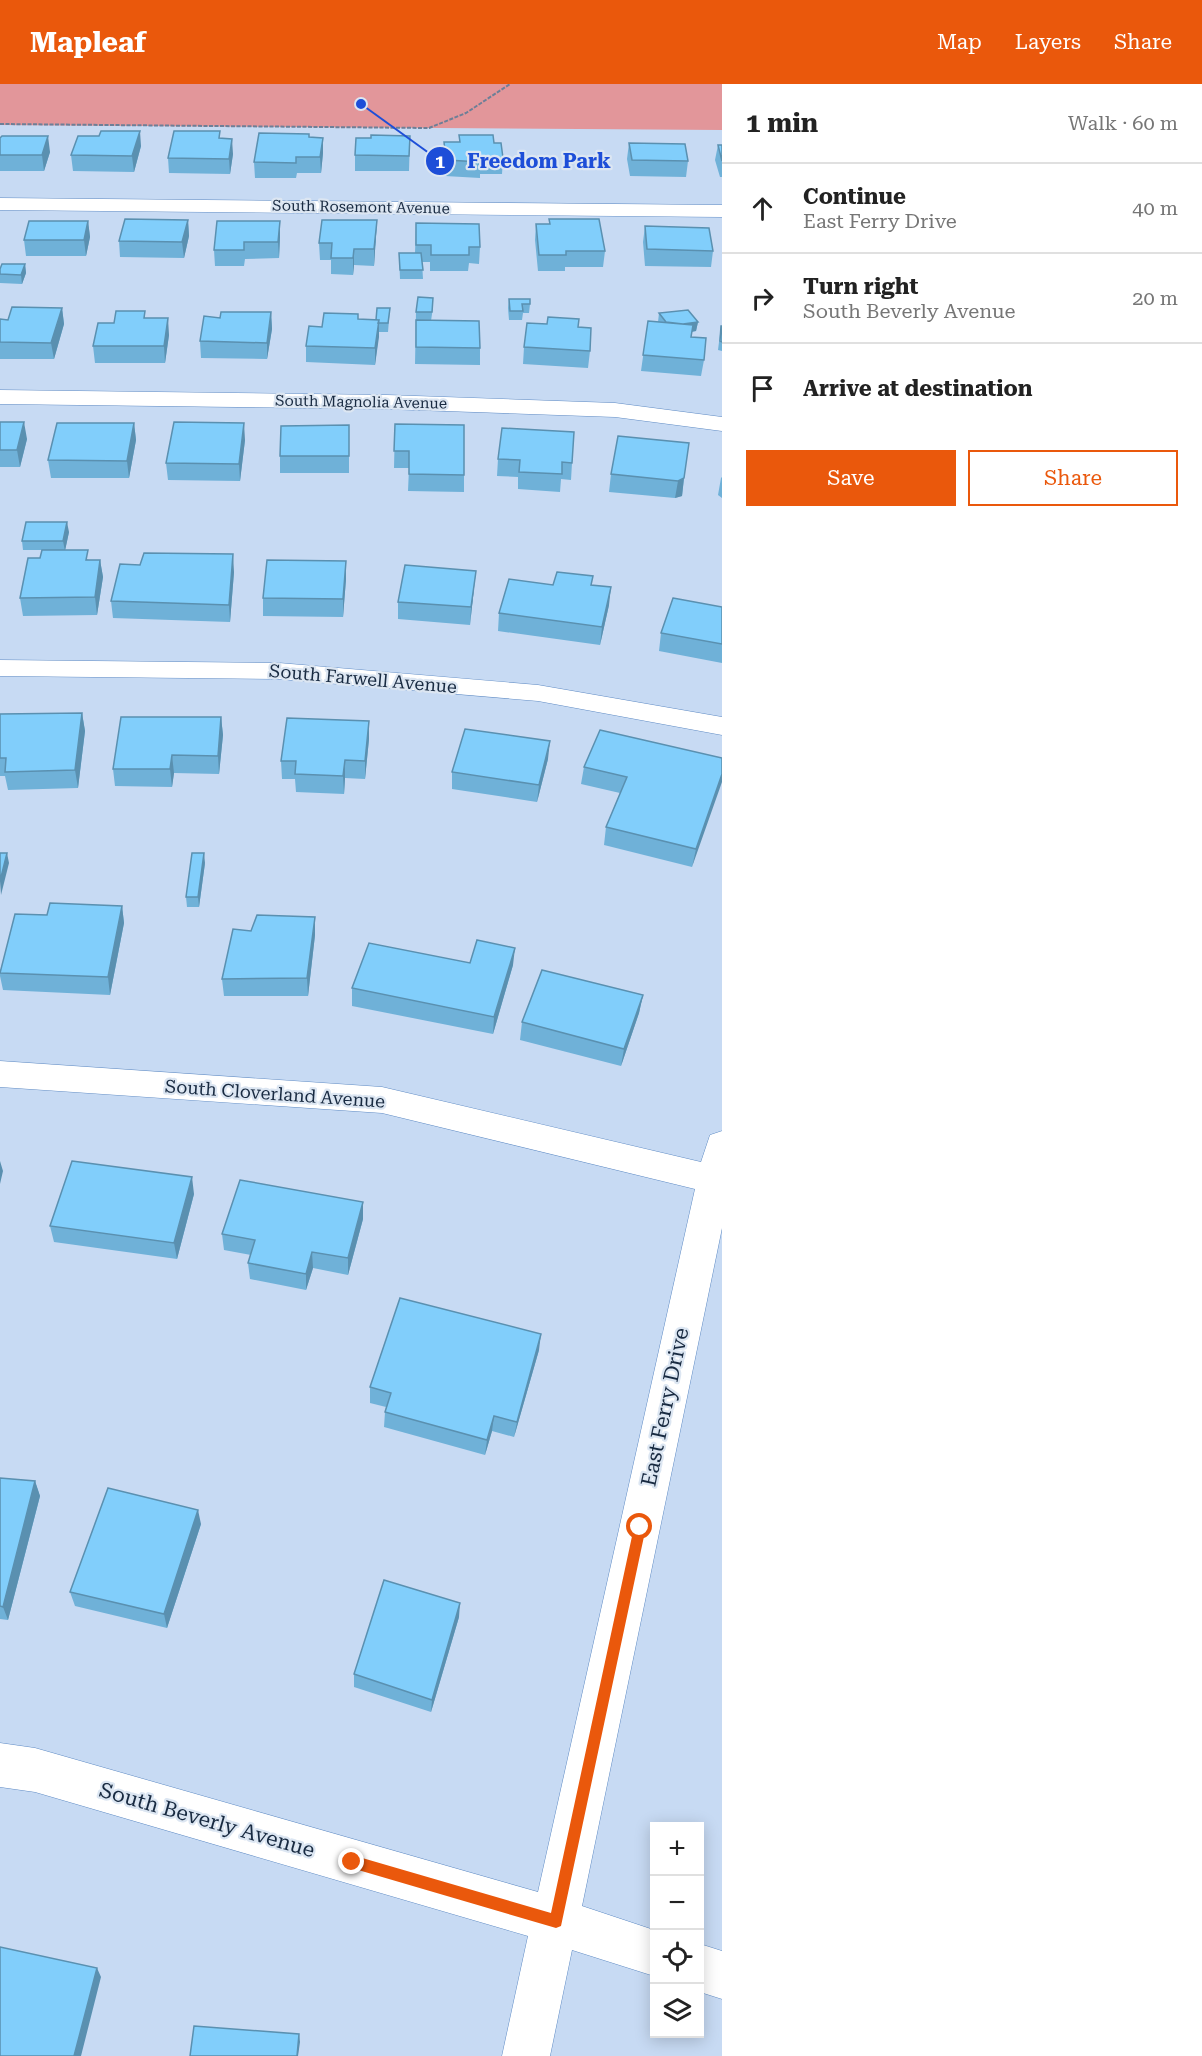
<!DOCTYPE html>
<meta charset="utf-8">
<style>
:root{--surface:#fff;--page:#f2f2f2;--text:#222;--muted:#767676;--line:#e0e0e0;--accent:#ea580c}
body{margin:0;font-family:"Roboto Serif",serif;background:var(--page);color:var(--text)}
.controls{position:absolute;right:18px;bottom:18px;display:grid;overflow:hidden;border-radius:0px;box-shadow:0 3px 15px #0003}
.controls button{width:54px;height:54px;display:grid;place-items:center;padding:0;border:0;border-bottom:2px solid var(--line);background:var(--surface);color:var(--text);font:30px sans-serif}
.stop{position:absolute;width:18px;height:18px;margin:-14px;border:4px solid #ea580c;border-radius:50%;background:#fff}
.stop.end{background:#ea580c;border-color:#fff;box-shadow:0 2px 6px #0008}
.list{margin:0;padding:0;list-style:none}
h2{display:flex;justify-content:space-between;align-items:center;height:78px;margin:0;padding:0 24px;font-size:26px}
h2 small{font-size:20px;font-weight:400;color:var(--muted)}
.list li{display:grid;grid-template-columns:39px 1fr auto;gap:18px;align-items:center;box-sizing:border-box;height:90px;padding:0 24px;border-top:2px solid var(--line)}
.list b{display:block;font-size:22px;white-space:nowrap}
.list p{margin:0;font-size:20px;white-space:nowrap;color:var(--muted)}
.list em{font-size:20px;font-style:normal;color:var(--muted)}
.actions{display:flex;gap:12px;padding:18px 24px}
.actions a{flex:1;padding:14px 0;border:2px solid var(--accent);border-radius:0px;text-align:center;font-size:21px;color:var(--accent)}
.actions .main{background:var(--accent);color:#fff}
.icon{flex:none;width:33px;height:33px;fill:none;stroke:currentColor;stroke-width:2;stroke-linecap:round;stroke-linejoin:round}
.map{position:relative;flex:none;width:722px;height:1972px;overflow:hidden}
header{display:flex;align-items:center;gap:36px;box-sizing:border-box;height:84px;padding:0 30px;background:var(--accent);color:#fff}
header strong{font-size:28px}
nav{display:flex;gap:33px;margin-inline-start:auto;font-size:21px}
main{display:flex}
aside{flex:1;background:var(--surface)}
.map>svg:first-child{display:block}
.green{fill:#e2969a}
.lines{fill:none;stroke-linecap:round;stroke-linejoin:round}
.minor-casing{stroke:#5f8bc4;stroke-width:1}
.path{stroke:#6d7f97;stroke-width:2;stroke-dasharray:4 1.5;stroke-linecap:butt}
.minor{fill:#fff;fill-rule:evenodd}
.wall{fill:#6fb1d8}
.shaded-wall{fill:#5a90b0}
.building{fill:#81cefb;stroke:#5a90b0;stroke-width:1.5}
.route{fill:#ea580c}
.labels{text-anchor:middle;stroke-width:4.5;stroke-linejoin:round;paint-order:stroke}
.far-street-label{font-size:15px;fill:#182a41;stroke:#dce6f2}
.street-label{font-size:18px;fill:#182a41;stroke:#dce6f2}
.near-street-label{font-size:21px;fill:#182a41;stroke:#dce6f2}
.leader{fill:none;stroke:#1d4ed8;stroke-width:2}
.callout-dot{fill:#1d4ed8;stroke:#dce6f2;stroke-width:2}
.mark-label{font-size:18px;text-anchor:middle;font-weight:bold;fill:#fff}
.callout-label{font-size:20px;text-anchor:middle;font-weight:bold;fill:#1d4ed8;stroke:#dce6f2;stroke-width:4.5;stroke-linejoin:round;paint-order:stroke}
</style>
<header>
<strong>Mapleaf</strong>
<nav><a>Map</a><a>Layers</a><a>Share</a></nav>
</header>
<main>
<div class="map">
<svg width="722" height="1972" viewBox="0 0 722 1972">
<rect width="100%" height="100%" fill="#c7daf3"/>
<path class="green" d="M0,0h722v46l-722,-5z"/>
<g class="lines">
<defs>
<path id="minor" d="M0,114l722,7v12l-722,-7z
M0,306l387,5 228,8 107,14v14l-107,-14 -228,-8 -387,-5z
M0,576l279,3 259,22 184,32v18l-184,-34 -259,-22 -279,-3z
M0,977l382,26 319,75 9,-27 12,-4v97l-140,678 72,24v46l-82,-26 -22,106h-48l26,-120 -493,-144 -35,-5v-44l35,5 503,144 157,-703 -313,-76 -382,-26z
M700,1860l22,7v48l-22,-7z"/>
</defs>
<use href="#minor" class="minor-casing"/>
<path class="path" d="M0,40l429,4 37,-15 44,-29"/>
<use href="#minor" class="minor"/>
</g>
<path class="wall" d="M459,51l35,8 9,15 -1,16h-22v4l-35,-2 -1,-19v-15h15z
M99,52l42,10 -7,26 -61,-1 -2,-16z
M410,52l-1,35h-54v-16l16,-17z
M309,53l14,1v15l-2,20h-24l-1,5h-41l-1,-16z
M0,54l50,14 -6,19h-44z
M629,59l59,18 -2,16 -56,-1 -3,-17z
M718,61h4v32h-2l-5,-17z
M233,70l-3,20 -61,-1 -1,-15z
M549,135l56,32 -2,16h-38v4h-27l-3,-31 1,-16h13z
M188,136l1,16 -5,22 -64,-1 -1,-16z
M377,136l-3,46 -20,-1 -1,10 -22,-1v-14h-11l-1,-17z
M88,137l2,16 -4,19h-60l-2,-16z
M280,137v16l-1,21 -34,1 -1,7h-29l-1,-16z
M416,139l64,24 -1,17 -10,-1 -1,8h-38v-9h-8l1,17h-23l-1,-26h16z
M645,142l68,25 -2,16 -66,-1 -2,-24z
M25,180l1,9 -4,11 -22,-1v-14z
M509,215l21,5 -1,9h-6l-1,7h-13l-1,-12z
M433,223l-2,14 49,27v17l-65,-1 1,-52z
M62,224l2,16 -10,35h-54v-40l8,1z
M390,224l-2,24h-9l-4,33 -69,-3v-16l16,-19 36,-8 18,1z
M145,227v7l24,17 -4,28h-70l-2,-17 21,-23z
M271,228l1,17 -5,30 -66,-1 -1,-17 20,-23z
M659,229l39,9 -2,9 -4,1 -1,5 13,23 -3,16 -60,-5 7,-50 10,1z
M721,242h1v25l-4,-1z
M578,243l12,24 -2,17 -65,-4 1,-17z
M0,338l27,17 -7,28h-20z
M134,339l2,17 -7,38h-78l-3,-18z
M395,340l69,51v17l-56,-1 1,-23h-15z
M349,341v48h-69v-17z
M245,356l-5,41 -72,-1 -2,-17z
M498,375l74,4 -1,17 -10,-1 -1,13 -42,-3v-12l-21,-1z
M611,390l73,4 -2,18 -7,2 -66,-6z
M722,393v21l-4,-3 3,-17z
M69,448l-4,18 24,10h11l3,17 -6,38 -74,1 -3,-18 20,-40 2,-8h-19l-1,-9z
M346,477v18l-3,38 -80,-1v-18z
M234,488l-4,50 -117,-4 -2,-17z
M553,501h39l17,20 -9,40 -102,-14 1,-18z
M474,504l-4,37 -72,-6v-17z
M722,523v56l-63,-12 2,-18z
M82,629l3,18 -7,57 -70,2 -3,-14h-5v-62z
M221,633l2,18 -4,39 -45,-1 -2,14 -57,-1 -2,-17z
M369,655l-4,40 -20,-1 -1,16 -48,-2 -1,-13h-13l-1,-18z
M722,674l-30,109 -88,-22 2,-18 14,-34 -39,-9 3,-17z
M548,675l-11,43 -85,-13v-17z
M205,779l-6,44h-12l-1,-10z
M122,822l2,17 -14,72 -107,-5 -3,-14v-6l47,-55z
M251,847l64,4 -7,61h-84l-2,-17z
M470,879l43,2 -20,69 -141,-28v-18z
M643,911l-4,18 -18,53 -101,-26 2,-18z
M194,1110l-17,65 -123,-17 -4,-16z
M363,1135l-15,56 -35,-7 -7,22 -56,-11 -2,-16 3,-8 -27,-5 -2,-16z
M539,1266l-25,87 -22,-6 -7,24 -101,-28 1,-15 1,-5 -16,-4v-16z
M0,1394l35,3 5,15 -32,124 -8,-1z
M201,1440l-34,104 -92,-22 -5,-14z
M459,1533l-28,95 -77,-25v-13z"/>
<path class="shaded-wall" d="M140,47l1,15 -7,26 -2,-16z
M48,52l2,16 -6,19 -2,-16z
M323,54v15l-2,20 -1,-16z
M232,55l1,15 -3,20 -1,-15z
M188,136l1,16 -5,22 -2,-16z
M377,136l-1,16 -2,30v-17z
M88,137l2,16 -4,19 -2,-16z
M280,137v16l-1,21 -1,-16z
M354,165v16l-1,10v-17z
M25,180l1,9 -4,11 -1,-9z
M62,224l2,16 -10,35 -3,-16z
M271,228l1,17 -5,30v-16z
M168,234l1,17 -4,28 -1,-17z
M379,236v17l-4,28v-17z
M698,238l-2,9 -29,4 1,-10z
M24,338l3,17 -7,28 -3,-17z
M134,339l2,17 -7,38 -2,-17z
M244,339l1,17 -5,41 -1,-17z
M684,394l-2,18 -7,2 3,-17z
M67,438l2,10 -4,19 -2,-10z
M233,470l1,18 -4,50 -1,-17z
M100,476l3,17 -6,38 -2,-18z
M346,477v18l-3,38v-18z
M476,487l-2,17 -4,37 1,-18z
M611,503l-2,18 -9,40 2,-18z
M82,629l3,18 -7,57 -3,-18z
M221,633l2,18 -4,39 -1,-18z
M369,637v18l-4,40v-18z
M550,657l-2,18 -11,43 2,-17z
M172,671l2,18 -2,14 -2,-18z
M345,676v18l-1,16 -1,-18z
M722,690v8l-30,85 4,-18z
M7,769l2,10 -8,32 -1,-14z
M204,769l1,10 -6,44 -1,-10z
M122,822l2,17 -14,72 -2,-18z
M315,833v18l-7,61 -1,-18z
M515,864l-2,17 -20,69 1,-17z
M643,911l-4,18 -18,53 3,-17z
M0,1077l3,10 -3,13z
M192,1093l2,17 -17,65 -3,-16z
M363,1118v17l-15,56v-17z
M312,1168l1,16 -7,22v-16z
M541,1250l-2,16 -25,87 3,-15z
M494,1332l-2,15 -7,24 2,-15z
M35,1397l5,15 -32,124 -5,-13z
M198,1426l3,14 -34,104 -3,-14z
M460,1519l-1,14 -28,95 1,-12z
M97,1884l4,9 -20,79h-7z
M299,1950l1,8 -2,14h-1z"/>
<path class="building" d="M101,47h39l-8,25 -61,-1 7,-19h21z
M174,47h46l-1,7 13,1 -3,20 -61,-1z
M259,49l50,1v3l14,1 -3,19h-24v6l-42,-1z
M371,51l39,1 -1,20 -54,-1 1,-17h15z
M459,51h34l1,8h7l2,15 -22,1v3l-35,-2 -2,-18h16z
M2,52h46l-6,19h-42v-17z
M629,59l56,1 3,17 -56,-1z
M718,61h4v16z
M125,135l63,1 -6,22 -63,-1z
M549,135h50l6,32h-39v4h-27l-3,-31h14z
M322,136h55l-3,29h-20l-1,9h-22l1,-15h-13z
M29,137h59l-4,19h-60z
M217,137h63l-2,21h-34v8h-30z
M416,139l63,1 1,23h-11v8h-38v-10h-15z
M645,142l64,2 4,23 -66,-2z
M399,169h22l2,17h-23z
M2,180h23l-4,11 -21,-1v-5z
M418,213l15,1 -1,14h-16z
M509,215h21v5h-8l1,7h-13z
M12,223l50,1 -11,35 -51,-1v-23l8,1z
M377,224h13l-2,15h-10l1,-3h-3z
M688,226l10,12 -15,2 -17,-2 -7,-9z
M116,227h29l-1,7h24l-4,28h-71l5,-23h16z
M221,228h50l-4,31 -67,-2 4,-25 16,2z
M324,229l34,1v5l21,1 -4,28 -69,-2 3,-20 13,1z
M548,233l31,2 -1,8 13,1 -1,23 -66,-4 3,-24 20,1z
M416,236l63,1 1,27 -64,-1z
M648,237l45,4 -2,12 15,1 -2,22 -61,-5z
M721,242h1v16l-2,-1z
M0,338h24l-7,28h-17z
M174,338l70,1 -5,41 -73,-1z
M57,339h77l-7,38 -79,-1z
M395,340l69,1v50l-55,-1v-23h-15z
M349,341v31h-69l1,-30z
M502,344l72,4 -2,31 -10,-1v12l-43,-2 1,-12 -22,-1z
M618,352l71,7 -5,35 -6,3 -67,-7z
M26,438h41l-4,19h-41z
M42,466h46l-2,10h14l-5,37 -75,1 8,-40h12z
M144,469l89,1 -4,51 -118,-4 9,-37 20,1z
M267,476l79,1 -3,38 -80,-1z
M405,481l71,6 -5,36 -73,-5z
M557,488l36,4 -2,9 20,2 -9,40 -103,-14 10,-34 44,6z
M673,514l49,9v37l-61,-11z
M82,629l-7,57 -70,2 1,-14h-6v-44z
M121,633h100l-3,39 -46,-1 -2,14h-57z
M287,634l82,3 -4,40 -20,-1 -2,16 -48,-2 1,-13h-15z
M465,645l85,12 -11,44 -87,-13z
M600,646l122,28v16l-26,75 -90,-22 21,-50 -43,-10z
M0,769h7l-7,28z
M192,769h12l-6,44h-12z
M50,819l72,3 -14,71 -108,-4 15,-59 32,1z
M257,831l58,2 -8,61 -85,1 11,-50 18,2z
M477,856l38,8 -21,69 -142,-29 17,-45 101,20z
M542,886l101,25 -19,54 -102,-27z
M72,1077l120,16 -18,66 -124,-17z
M240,1096l123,22 -15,56 -36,-6 -6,22 -58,-11 7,-23 -33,-6z
M400,1214l141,36 -24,88 -23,-6 -7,24 -102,-28 6,-19 -21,-6z
M0,1394l35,3 -32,126 -3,-1z
M108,1404l90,22 -34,104 -94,-22z
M384,1496l76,23 -28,97 -78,-26z
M0,1863l97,21 -23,88h-74z
M194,1942l105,8 -2,22h-107z"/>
<path class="route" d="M640,1437l6,6 -85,399 -5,2 -208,-61 -2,-5 2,-5 4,-2 199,58 83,-386z"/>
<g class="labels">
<g class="far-street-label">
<text transform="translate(361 123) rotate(1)" y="5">South Rosemont Avenue</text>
<text transform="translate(361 318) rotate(1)" y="5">South Magnolia Avenue</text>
</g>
<g class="street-label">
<text transform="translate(363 595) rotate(5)" y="6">South Farwell Avenue</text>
<text transform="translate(275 1010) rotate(4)" y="6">South Cloverland Avenue</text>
</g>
<g class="near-street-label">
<text transform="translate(665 1323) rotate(-78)" y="7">East Ferry Drive</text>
<text transform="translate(207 1736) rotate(16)" y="7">South Beverly Avenue</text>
</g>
</g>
<path class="leader" d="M361 20L440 77"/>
<g class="callout-dot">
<circle cx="361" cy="20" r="6"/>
<circle cx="440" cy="77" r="15"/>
</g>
<g class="mark-label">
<text x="440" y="84">1</text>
</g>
<g class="callout-label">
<text x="539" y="84">Freedom Park</text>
</g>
</svg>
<div class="controls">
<button>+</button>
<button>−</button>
<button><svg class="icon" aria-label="locate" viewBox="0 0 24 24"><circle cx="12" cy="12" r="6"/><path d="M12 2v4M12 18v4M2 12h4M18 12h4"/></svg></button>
<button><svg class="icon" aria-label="layers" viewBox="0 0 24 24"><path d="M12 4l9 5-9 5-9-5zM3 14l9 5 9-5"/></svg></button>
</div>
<div class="stop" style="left:640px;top:1443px"></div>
<div class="stop end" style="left:352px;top:1778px"></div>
</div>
<aside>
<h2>1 min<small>Walk · 60 m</small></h2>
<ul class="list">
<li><svg class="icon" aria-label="ahead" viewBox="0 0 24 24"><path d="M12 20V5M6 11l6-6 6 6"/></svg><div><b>Continue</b><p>East Ferry Drive</p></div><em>40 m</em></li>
<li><svg class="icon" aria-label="right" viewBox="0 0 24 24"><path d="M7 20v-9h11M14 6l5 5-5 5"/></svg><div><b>Turn right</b><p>South Beverly Avenue</p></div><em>20 m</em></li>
<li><svg class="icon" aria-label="arrive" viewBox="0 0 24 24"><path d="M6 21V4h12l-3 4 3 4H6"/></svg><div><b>Arrive at destination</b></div></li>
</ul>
<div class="actions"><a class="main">Save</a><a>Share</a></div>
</aside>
</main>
